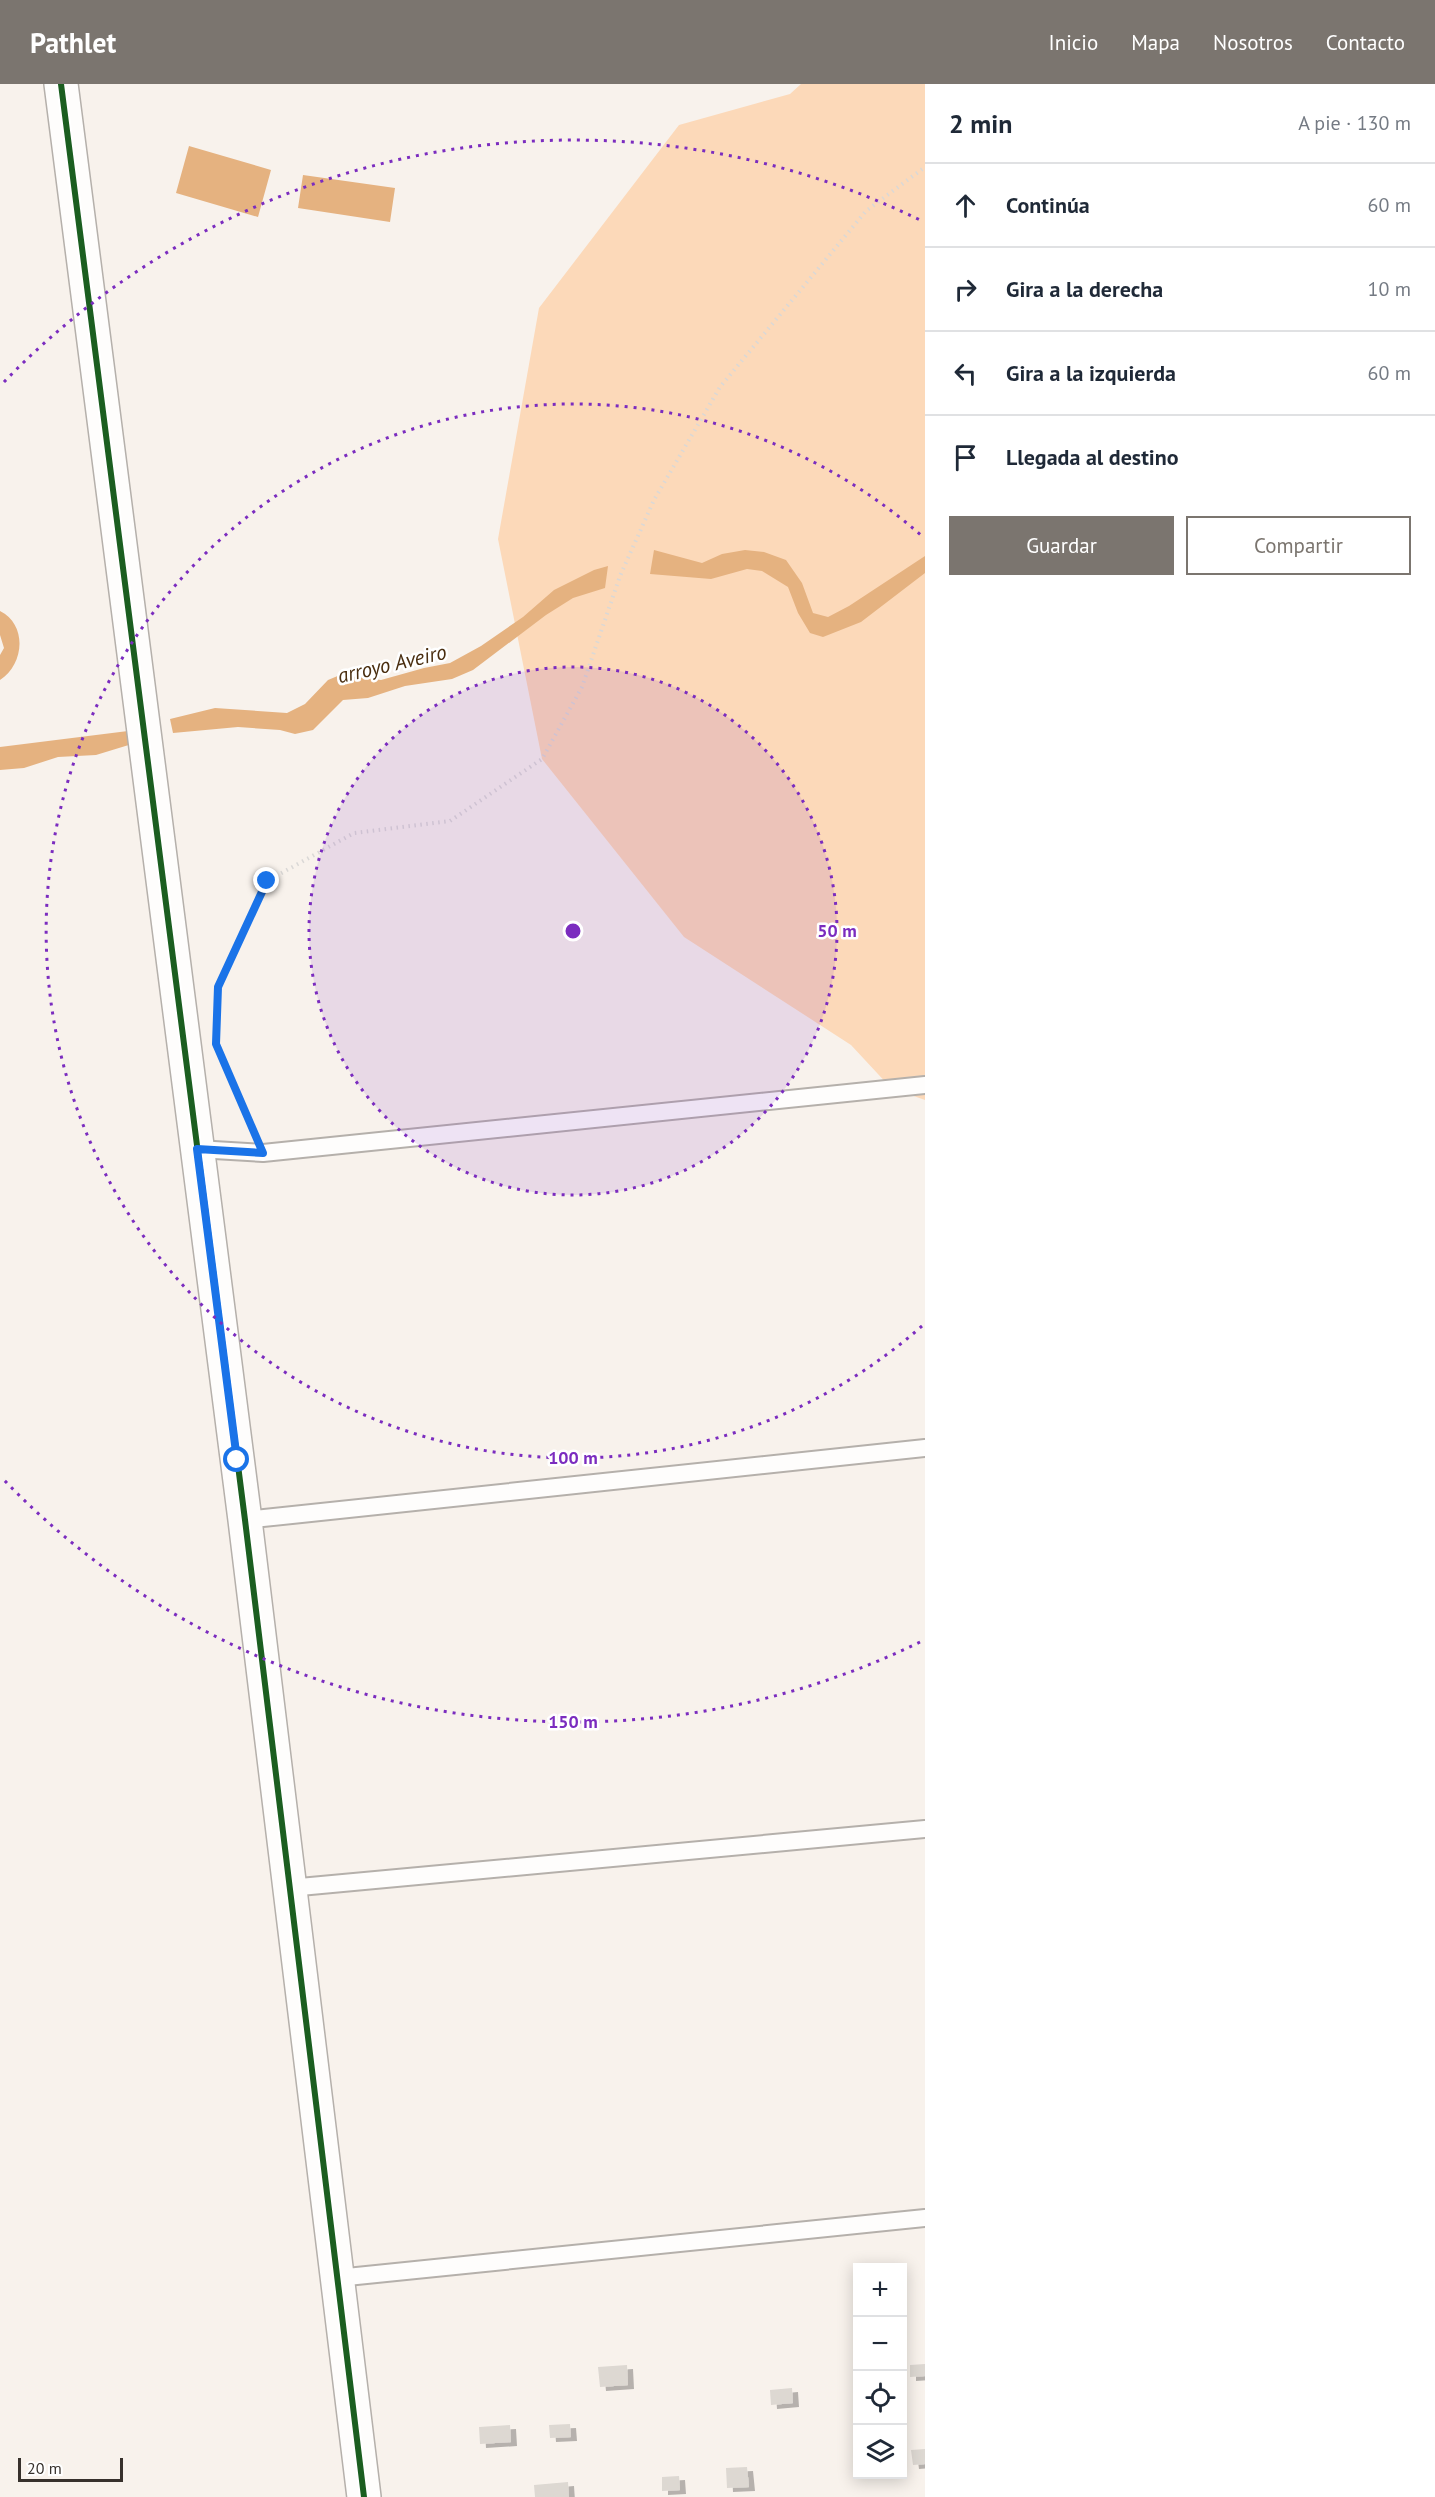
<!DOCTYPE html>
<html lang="es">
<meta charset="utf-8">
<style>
:root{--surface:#fff;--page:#f6f6f7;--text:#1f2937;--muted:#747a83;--line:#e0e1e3;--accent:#7b756f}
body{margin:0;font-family:"PT Sans",sans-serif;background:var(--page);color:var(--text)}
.controls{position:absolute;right:18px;bottom:18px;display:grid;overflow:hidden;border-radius:0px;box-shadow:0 3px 15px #0003}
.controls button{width:54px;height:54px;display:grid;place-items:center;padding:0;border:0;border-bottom:2px solid var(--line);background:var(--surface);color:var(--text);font:30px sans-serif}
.scale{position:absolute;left:18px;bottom:15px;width:105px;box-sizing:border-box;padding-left:6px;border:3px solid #37312c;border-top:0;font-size:16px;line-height:21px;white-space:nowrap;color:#37312c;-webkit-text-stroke:4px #fff;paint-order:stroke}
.stop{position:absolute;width:18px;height:18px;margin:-14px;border:4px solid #1a73e8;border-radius:50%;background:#fff}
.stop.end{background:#1a73e8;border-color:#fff;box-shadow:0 2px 6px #0008}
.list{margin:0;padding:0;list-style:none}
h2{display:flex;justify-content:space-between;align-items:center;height:78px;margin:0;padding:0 24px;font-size:26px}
h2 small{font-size:20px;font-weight:400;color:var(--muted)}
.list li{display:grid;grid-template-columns:39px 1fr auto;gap:18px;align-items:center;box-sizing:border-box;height:84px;padding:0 24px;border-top:2px solid var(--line)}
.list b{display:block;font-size:22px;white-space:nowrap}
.list em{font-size:20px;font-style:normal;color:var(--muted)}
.actions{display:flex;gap:12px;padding:18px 24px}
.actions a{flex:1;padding:14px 0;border:2px solid var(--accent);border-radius:0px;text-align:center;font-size:21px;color:var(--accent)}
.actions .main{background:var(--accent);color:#fff}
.icon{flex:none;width:33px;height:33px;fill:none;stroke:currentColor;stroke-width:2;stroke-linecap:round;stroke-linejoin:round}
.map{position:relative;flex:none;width:925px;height:2413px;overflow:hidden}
header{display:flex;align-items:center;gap:36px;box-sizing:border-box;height:84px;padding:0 30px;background:var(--accent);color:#fff}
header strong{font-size:28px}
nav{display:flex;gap:33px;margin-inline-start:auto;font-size:21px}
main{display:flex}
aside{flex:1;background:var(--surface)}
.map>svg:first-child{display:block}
.green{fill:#fcd9b9}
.water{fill:#e5b280}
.building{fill:#ddd8d2;filter:url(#shadow)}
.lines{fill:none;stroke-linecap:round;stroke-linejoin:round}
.service-casing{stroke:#b5b0ab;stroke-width:20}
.minor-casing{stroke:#b5b0ab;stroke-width:36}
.path{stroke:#dad8d6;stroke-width:4;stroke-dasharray:1.5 4.5;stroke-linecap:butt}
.service{stroke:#fefdfc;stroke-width:16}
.minor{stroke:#fefdfc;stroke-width:33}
.cycleway-casing{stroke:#fff;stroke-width:10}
.cycleway{stroke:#1b5e20;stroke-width:6}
.route{stroke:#1a73e8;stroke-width:8}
.ring{fill:none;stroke:#7b2cbf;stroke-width:3;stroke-dasharray:3 6}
.labels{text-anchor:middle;stroke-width:5;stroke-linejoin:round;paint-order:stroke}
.water-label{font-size:21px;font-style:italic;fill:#4a2e10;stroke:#fff}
.centre{fill:#7b2cbf;stroke:#fff;stroke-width:3}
.ring-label{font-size:18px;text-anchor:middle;font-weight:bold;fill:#7b2cbf;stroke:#fff;stroke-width:5;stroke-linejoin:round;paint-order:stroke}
</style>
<header>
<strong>Pathlet</strong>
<nav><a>Inicio</a><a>Mapa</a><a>Nosotros</a><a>Contacto</a></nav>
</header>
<main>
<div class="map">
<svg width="925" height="2413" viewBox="0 0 925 2413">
<defs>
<filter id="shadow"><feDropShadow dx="6" dy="4" stdDeviation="0" flood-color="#0004"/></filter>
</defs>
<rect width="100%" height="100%" fill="#f8f2ec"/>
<path class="green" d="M801,0h124v1016l-34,-12 -40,-43 -167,-108 -142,-178 -44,-220 41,-231 140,-183 111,-31z"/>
<path class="water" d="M189,62l82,24 -13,47 -82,-24z
M303,91l92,13 -5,34 -92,-14z
M654,466l48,13 20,-9 23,-4 19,2 22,8 16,23 11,30 15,4 21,-11 76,-50v17l-64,49 -38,15 -13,-4 -12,-20 -10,-26 -26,-16 -15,-2 -36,10 -61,-5z
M608,482l-3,22 -32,10 -27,17 -73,55 -21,9 -47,7 -37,12 -25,2 -30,30 -18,4 -15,-4 -42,-3 -65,6 -3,-14 45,-11 72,5 18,-9 23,-24 12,-5 41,5 43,-12 26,-5 31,-17 42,-29 31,-27 40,-20z
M0,527c28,14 24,54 0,69v-25l4,-7 -4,-13z
M128,647l4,13 -36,11 -38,2 -34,11 -24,2v-23z"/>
<path class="building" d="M925,2280v12l-15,1v-12z
M627,2281l1,20 -28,2 -2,-20z
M792,2304l1,15 -22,2 -1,-15z
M570,2340l1,13 -21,1 -1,-13z
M510,2341l1,17 -31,2 -1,-17z
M858,2349v22h-4l-1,-21z
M925,2365v15l-12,1 -2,-15z
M747,2383l2,20 -22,1 -1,-20z
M679,2392l1,14 -18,1v-14z
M568,2398l1,15h-34l-1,-12z"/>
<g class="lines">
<defs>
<path id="service" d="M197,1065l66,4 662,-68
M245,1436l680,-72
M289,1804l636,-59
M337,2194l588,-60"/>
<path id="minor" d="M61,0l184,1436 119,977"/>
</defs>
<use href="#service" class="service-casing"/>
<use href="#minor" class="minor-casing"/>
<path class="path" d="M217,926l1,-23 49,-106 87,-48 96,-12 92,-62 40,-72 38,-111 34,-76 66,-113 146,-176 59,-44
M223,977l28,65"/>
<use href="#service" class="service"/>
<use href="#minor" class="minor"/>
<defs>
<path id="cycleway" d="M61,0l184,1436 119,977"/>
</defs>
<use href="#cycleway" class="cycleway-casing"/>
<use href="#cycleway" class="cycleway"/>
</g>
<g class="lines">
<path class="route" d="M237,1376l-40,-311 66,4 -47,-109 2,-57 49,-106"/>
</g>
<circle cx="573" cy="847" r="264" fill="#7b2cbf" fill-opacity=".12"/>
<g class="ring">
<circle cx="573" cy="847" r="264"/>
<path d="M922 1242A527 527 0 1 1 922 452"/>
<path d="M920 1558A791 791 0 0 1 4 1396M4 298A791 791 0 0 1 920 136"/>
</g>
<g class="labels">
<g class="water-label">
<text transform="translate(392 580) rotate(-13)" y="7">arroyo Aveiro</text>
</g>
</g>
<circle cx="573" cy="847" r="9" class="centre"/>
<g class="ring-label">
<text x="837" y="853">50 m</text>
<text x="573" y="1380">100 m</text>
<text x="573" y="1644">150 m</text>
</g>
</svg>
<div class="controls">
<button>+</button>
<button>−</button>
<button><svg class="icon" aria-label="locate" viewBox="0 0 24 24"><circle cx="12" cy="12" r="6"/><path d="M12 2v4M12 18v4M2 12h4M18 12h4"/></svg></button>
<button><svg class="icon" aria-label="layers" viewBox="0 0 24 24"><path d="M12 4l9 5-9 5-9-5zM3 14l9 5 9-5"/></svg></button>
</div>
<div class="scale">20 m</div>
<div class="stop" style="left:237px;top:1376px"></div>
<div class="stop end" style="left:267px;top:797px"></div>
</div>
<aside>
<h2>2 min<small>A pie · 130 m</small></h2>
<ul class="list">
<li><svg class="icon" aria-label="ahead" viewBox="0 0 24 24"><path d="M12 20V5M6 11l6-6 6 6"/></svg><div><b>Continúa</b></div><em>60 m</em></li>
<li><svg class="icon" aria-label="right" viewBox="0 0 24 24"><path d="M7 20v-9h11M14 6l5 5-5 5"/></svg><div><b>Gira a la derecha</b></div><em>10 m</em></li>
<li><svg class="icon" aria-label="left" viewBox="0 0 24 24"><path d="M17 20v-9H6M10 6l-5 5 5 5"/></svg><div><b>Gira a la izquierda</b></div><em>60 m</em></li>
<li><svg class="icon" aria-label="arrive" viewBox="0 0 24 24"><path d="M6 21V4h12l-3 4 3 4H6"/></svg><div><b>Llegada al destino</b></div></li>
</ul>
<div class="actions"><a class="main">Guardar</a><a>Compartir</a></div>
</aside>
</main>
